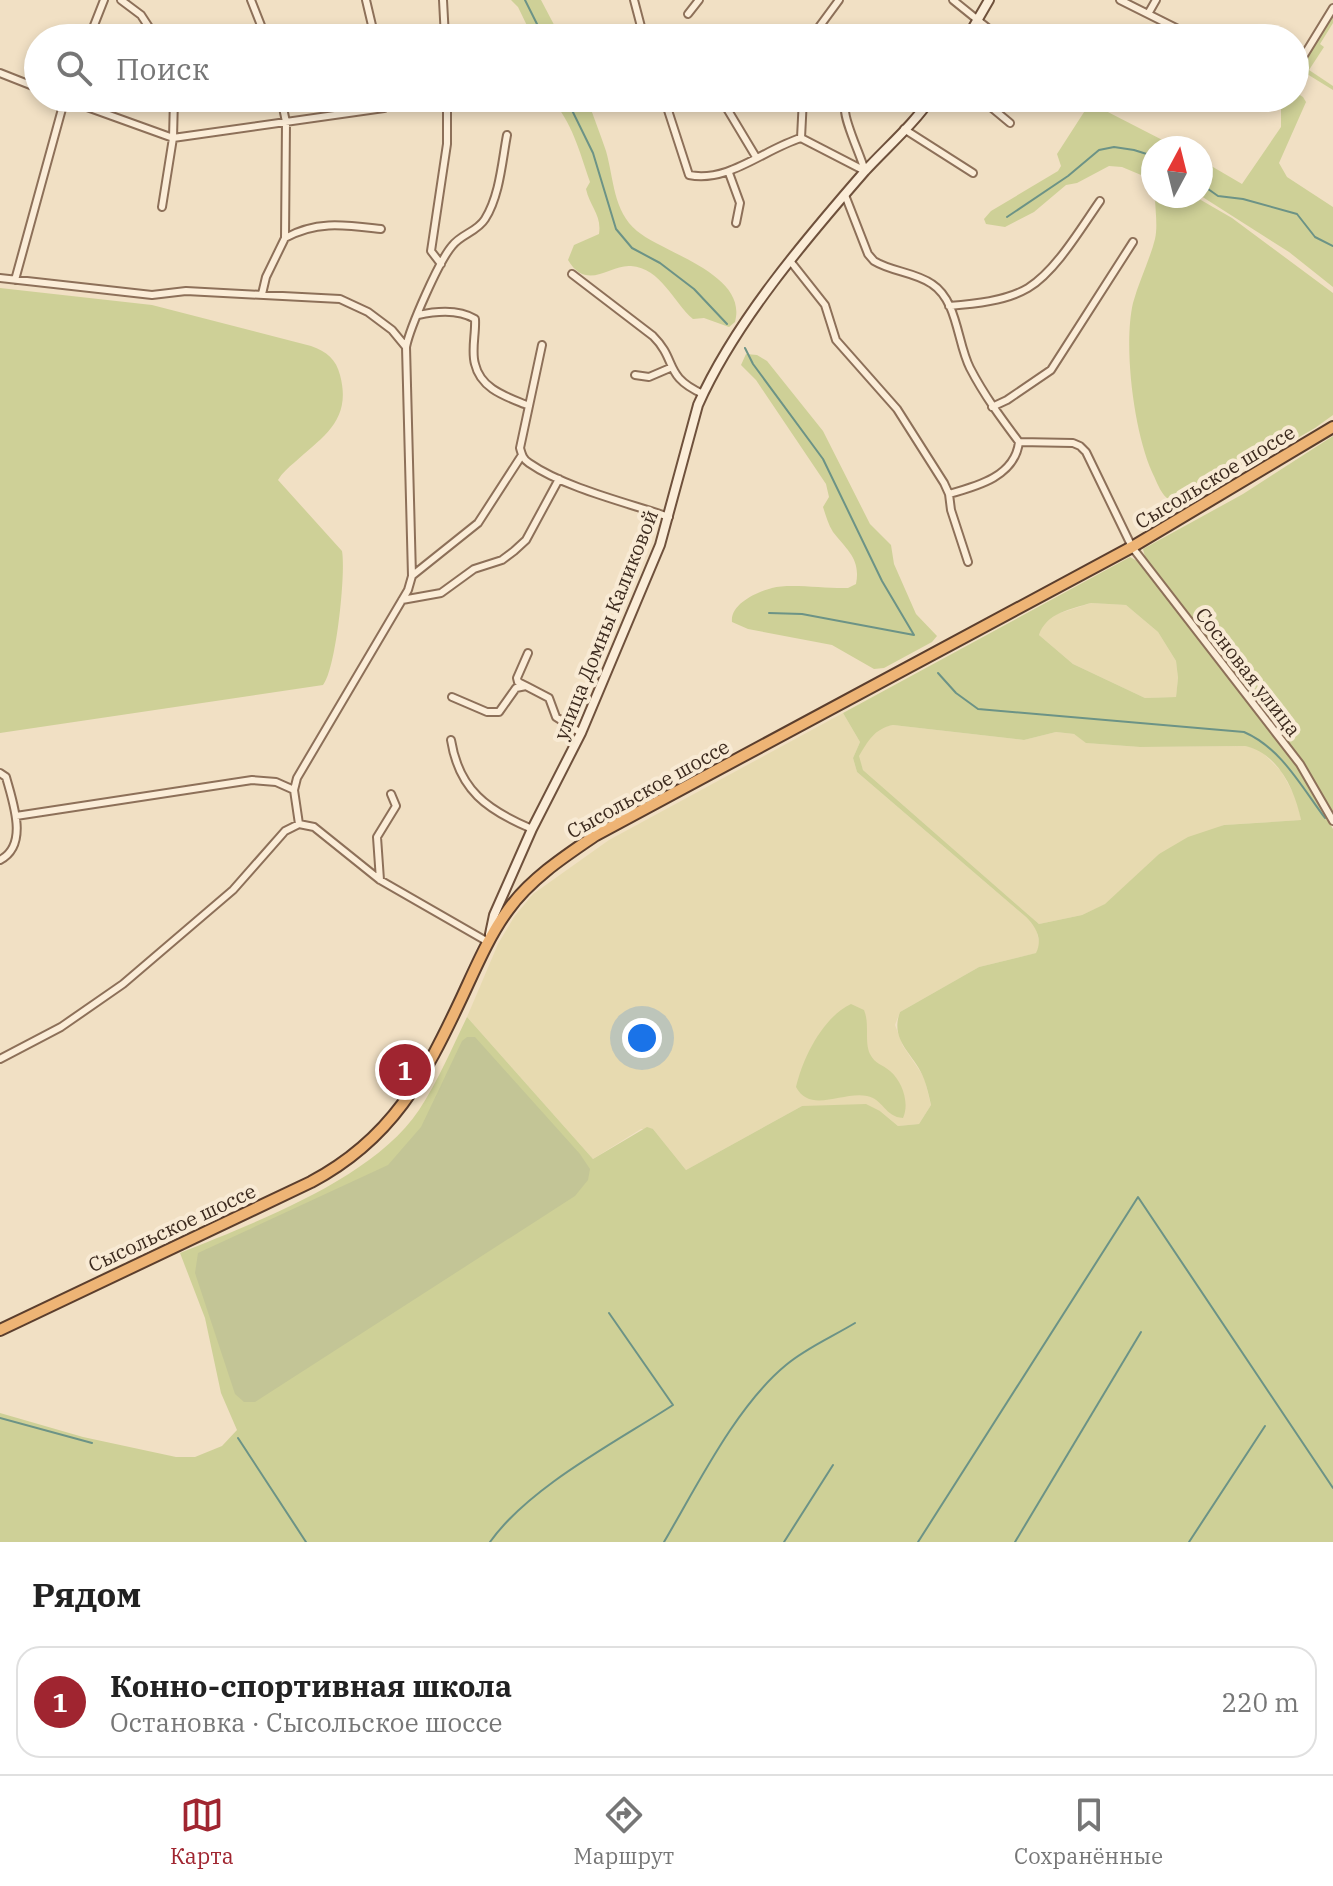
<!DOCTYPE html>
<html lang="ru">
<meta charset="utf-8">
<style>
:root{--surface:#fff;--page:#f2f2f2;--text:#222;--muted:#767676;--line:#e0e0e0;--accent:#a02530}
body{margin:0;font-family:"IBM Plex Serif",serif;background:var(--page);color:var(--text)}
.compass{position:absolute;left:1141px;top:136px;width:72px;height:72px;border-radius:50%;background:var(--surface);box-shadow:0 4px 12px #0003;rotate:7deg}
.you{position:absolute;left:642px;top:1038px;width:28px;height:28px;margin:-20px;border:6px solid #fff;border-radius:50%;background:#1a73e8;box-shadow:0 0 0 12px #1a73e833}
.badge{display:grid;place-items:center;width:52px;height:52px;border-radius:50%;background:var(--accent);color:#fff;font-size:26px;font-weight:700}
.pin{position:absolute;translate:-50% -50%;border:4px solid #fff;box-shadow:0 2px 8px #0006}
.list{margin:0;padding:0;list-style:none}
h2{display:flex;justify-content:space-between;align-items:center;height:104px;margin:0;padding:0 32px;font-size:34px}
h2 small{font-size:26px;font-weight:400;color:var(--muted)}
.list li{display:grid;grid-template-columns:52px 1fr auto;gap:24px;align-items:center;box-sizing:border-box;height:112px;margin:0 16px 16px;padding:0 16px;border:2px solid var(--line);border-radius:24px}
.list b{display:block;font-size:30px;white-space:nowrap}
.list p{margin:0;font-size:26px;white-space:nowrap;color:var(--muted)}
.list em{font-size:26px;font-style:normal;color:var(--muted)}
.icon{flex:none;width:44px;height:44px;fill:none;stroke:currentColor;stroke-width:2;stroke-linecap:round;stroke-linejoin:round}
.map{position:relative;flex:none;width:1333px;height:1542px;overflow:hidden}
.search{position:absolute;background:var(--surface);box-shadow:0 4px 12px #0003;left:24px;right:24px;top:24px;height:88px;display:flex;align-items:center;gap:20px;box-sizing:border-box;padding:0 28px;border-radius:44px;color:var(--muted);font-size:30px}
.sheet{height:232px;background:var(--surface)}
nav{display:flex;justify-content:space-around;align-items:center;box-sizing:border-box;height:112px;border-top:2px solid var(--line);background:var(--surface);font-size:22px;color:var(--muted)}
nav a{display:grid;justify-items:center;gap:4px}
nav .on{color:var(--accent)}
.map>svg:first-child{display:block}
.farmland{fill:#e7dab0}
.green{fill:#ced097;fill-rule:evenodd}
.cemetery{fill:#c3c596}
.lines{fill:none;stroke-linecap:round;stroke-linejoin:round}
.stream{stroke:#6c9386;stroke-width:2}
.minor-casing{stroke:#8d7059;stroke-width:10}
.secondary-casing{stroke:#6f513c;stroke-width:12}
.trunk-casing{stroke:#5b3e2d;stroke-width:14}
.minor{stroke:#fbedd8;stroke-width:6}
.secondary{stroke:#fbedd8;stroke-width:8}
.trunk{stroke:#eeb475;stroke-width:10}
.labels{text-anchor:middle;stroke-width:8;stroke-linejoin:round;paint-order:stroke}
.street-label{font-size:20px;fill:#3c2a1e;stroke:#f8ead4}
</style>
<div class="map">
<svg width="1333" height="1542" viewBox="0 0 1333 1542">
<rect width="100%" height="100%" fill="#f1e0c4"/>
<path class="farmland" d="M1091,603l35,2 32,27 18,29 2,17 -2,19 -31,1 -72,-34 -34,-29 3,-10 15,-11z
M843,713l17,29 -7,16 4,14 169,145 10,11 4,18 -3,7 -58,14 -79,45 -5,13 8,21 21,31 7,28 -12,19 -21,2 -18,-15 -78,-5 -116,64 -33,-41h-12l-48,30 -126,-142 31,-73 16,-27 19,-23 76,-54z
M893,725l131,15 32,-8 18,2 13,9 53,4 105,-1 14,3 22,22 16,29 4,20 -77,5 -65,29 -53,50 -24,11 -43,9 -176,-154 -5,-14 14,-22 10,-7z"/>
<path class="green" d="M511,0h30l20,38h-28l-15,-31z
M1333,13v10l-13,21 4,3 -15,23 24,16v4l-26,-16 -7,9 -5,-8z
M1295,92l8,5 3,5 -27,61 8,14 46,30v80l-44,-35 -88,-56v-36l41,24 39,-57v-29h14z
M550,98h37c6,18 13,35 19,53 8,28 7,60 31,80 28,23 111,43 98,91l-6,5 -25,-9 -11,1c-20,-17 -32,-51 -62,-53 -21,-2 -44,26 -63,-6l6,-15 25,-11c3,-19 -9,-27 -13,-45l4,-7c-10,-29 -18,-61 -40,-84z
M1092,107l10,2 76,39h-25v32l-31,-13 -13,-1 -32,17 -11,2 -32,27 -29,15 -19,-3 -2,-5 7,-8 67,-40 3,-5 -4,-12 29,-45z
M1155,196h39l38,22 101,75v122l-18,13 -131,75c-21,1 -24,-15 -32,-31 -18,-40 -29,-126 -19,-169 6,-22 17,-44 22,-64 3,-13 0,-30 0,-43z
M0,288l152,17 159,41c16,6 25,13 29,29 12,45 -16,61 -45,87 -7,6 -13,11 -17,18l64,71c4,22 -6,119 -19,134l-323,48z
M746,354l11,1 10,6 56,70 47,93 21,21 3,19 22,50 21,22 -5,6 -48,26 -10,1 -42,-24 -84,-16 -16,-7c-2,-18 25,-30 40,-34 18,-5 55,1 76,0l8,-4c5,-25 -9,-34 -23,-52 -5,-8 -7,-16 -10,-25l6,-10 -3,-13 -70,-104 -15,-15z
M1333,436v377l-30,-51 -140,-181 -18,-24 -2,-8 100,-55z
M1130,557l9,5 157,204 37,63v713h-1333v-129l83,24 93,20h19l27,-11 15,-16 -16,-37 -16,-75 -25,-65c76,-31 193,-74 239,-143 19,-29 33,-62 48,-93l126,142 54,-32 6,2 33,41 116,-64 64,-2 14,7 18,15 21,-2 12,-19c-2,-9 -4,-18 -7,-26 -9,-25 -35,-37 -24,-67l79,-45 57,-14c7,-14 0,-26 -10,-36l-169,-145 -4,-14 7,-16 -17,-29zM1091,603l35,2 32,27 18,29 2,17 -2,19 -31,1 -72,-34 -34,-29c7,-22 32,-26 52,-32zM893,725l131,15 32,-8 18,2 12,9 54,4 105,-1c33,7 50,44 56,74l-77,5 -36,12 -29,17 -54,50 -23,11 -43,9 -176,-154 -4,-14c9,-15 15,-27 34,-31z
M851,1004l13,6c6,14 0,31 6,44 5,10 12,10 20,17 12,10 20,32 13,47 -18,-1 -20,-19 -36,-22 -24,-5 -57,18 -71,-9 7,-29 26,-69 55,-83z"/>
<path class="cemetery" d="M467,1037h8l105,117 10,15 -2,11 -13,16 -320,206h-11l-9,-8 -40,-121 3,-20 190,-88 33,-38 41,-86z"/>
<g class="lines">
<path class="stream" d="M525,0l19,38
M566,98l27,55 23,76 16,19 28,15 34,26 33,35
M1201,184l17,12 25,3 54,15 18,23 18,9
M1007,217l61,-41 31,-26 15,-3 20,3 19,6
M745,348l8,16 70,95 59,122 32,54
M769,613l33,1 112,21
M938,673l18,20 22,16 266,23c37,16 57,54 81,86
M0,1418l92,25
M238,1438l68,104
M490,1542c39,-55 126,-100 183,-137l-64,-92
M664,1542c33,-56 72,-136 122,-177 20,-17 46,-28 69,-42
M784,1542l49,-77
M918,1542l220,-345 195,291
M1015,1542l126,-210
M1189,1542l76,-116"/>
<defs>
<path id="minor" d="M121,0l20,15 15,23
M251,0l15,38
M366,0l9,38
M443,0l2,38
M634,0l10,38
M953,0l47,38
M1120,0l76,38
M688,14l11,-14
M1148,14l8,-14
M89,38l15,-38
M811,38l28,-38
M1295,70l38,-62
M0,73l38,15
M62,98l111,40 211,-30v-10
M664,98l25,77c40,8 75,-26 112,-37
M737,98l-11,9 30,50
M859,98l-14,11c-1,12 16,47 20,62
M911,98l11,10
M980,98l30,25
M1070,98l5,4
M904,129l69,44
M801,138l64,33
M801,138l2,-40
M729,173l11,30 -4,20
M845,195l23,59 6,7c18,11 41,11 58,23 26,17 25,59 38,84 14,27 31,50 49,74l54,1 7,3 6,6 46,95 168,217 33,57
M162,207l11,-69 1,-40
M285,238c32,-18 61,-13 96,-9
M791,262l34,43 11,35 61,69 47,74 5,11 2,16 17,52
M441,264l-10,-13 16,-107v-46
M572,274l81,62c25,25 10,40 50,58
M0,278l152,17 34,-4 154,8 28,13 24,18 14,17
M15,280l50,-182
M262,294l4,-17 19,-39 1,-116 -5,-24
M949,306c25,-2 57,-5 79,-18 28,-17 53,-60 72,-87
M418,315c18,-4 41,-6 57,4 1,14 -4,32 0,45 6,26 33,33 54,42
M542,345l-22,103c2,7 3,11 9,15 36,25 99,40 140,54
M635,375l14,2 21,-9
M992,407l15,-7 44,-30 82,-128
M949,494c29,-8 66,-18 70,-52
M413,575l65,-52 44,-68
M402,600l39,-7 33,-24 28,-9 12,-9 12,-11 33,-61
M526,686l-8,-4 -1,-4 11,-25
M452,697l35,15h12l17,-24 10,-2 23,12 7,19 25,16
M451,740c8,50 36,70 81,89
M0,773l6,4c7,26 23,68 -6,83
M16,816l236,-36 24,2 18,8
M299,824l-5,-34 3,-12 111,-188 4,-14 -6,-229c4,-20 33,-86 46,-101 9,-12 25,-14 33,-27 15,-24 17,-58 22,-84
M380,880l-3,-43 19,-31 -5,-12
M0,1059l61,-32 62,-43 110,-94 52,-59 14,-7 15,3 66,53 108,62"/>
<path id="secondary" d="M967,38l22,-38
M490,934l4,-19 38,-86 49,-96 79,-188 38,-140c37,-83 107,-165 167,-234 21,-23 50,-48 66,-73"/>
<path id="trunk" d="M0,1330l311,-148c81,-43 113,-104 151,-185 14,-30 27,-61 46,-87 22,-31 57,-54 88,-75l536,-288 201,-120"/>
</defs>
<use href="#minor" class="minor-casing"/>
<use href="#secondary" class="secondary-casing"/>
<use href="#trunk" class="trunk-casing"/>
<use href="#minor" class="minor"/>
<use href="#secondary" class="secondary"/>
<use href="#trunk" class="trunk"/>
</g>
<g class="labels">
<g class="street-label">
<text transform="translate(1215 477) rotate(-31)" y="7">Сысольское шоссе</text>
<text transform="translate(606 625) rotate(-68)" y="7">улица Домны Каликовой</text>
<text transform="translate(1248 672) rotate(52)" y="7">Сосновая улица</text>
<text transform="translate(648 789) rotate(-29)" y="7">Сысольское шоссе</text>
<text transform="translate(172 1228) rotate(-25)" y="7">Сысольское шоссе</text>
</g>
</g>
</svg>
<svg class="compass" viewBox="-18 -18 36 36"><path d="M0-13l5 13h-10z" fill="#e53935"/><path d="M0 13l5-13h-10z" fill="#767676"/></svg>
<div class="you"></div>
<div class="pin badge" style="left:405px;top:1070px">1</div>
<div class="search"><svg class="icon" aria-label="search" viewBox="0 0 24 24"><circle cx="10" cy="10" r="6"/><path d="M15 15l6 6"/></svg>Поиск</div>
</div>
<section class="sheet">
<h2>Рядом<small></small></h2>
<ul class="list">
<li><span class="badge">1</span><div><b>Конно-спортивная школа</b><p>Остановка · Сысольское шоссе</p></div><em>220 m</em></li>
</ul>
</section>
<nav>
<a class="on"><svg class="icon" aria-label="map" viewBox="0 0 24 24"><path d="M3 6l6-2 6 2 6-2v14l-6 2-6-2-6 2zM9 4v14M15 6v14"/></svg>Карта</a>
<a><svg class="icon" aria-label="directions" viewBox="0 0 24 24"><path d="M12 3l9 9-9 9-9-9zM9 14v-3h6M13 9l2 2-2 2"/></svg>Маршрут</a>
<a><svg class="icon" aria-label="saved" viewBox="0 0 24 24"><path d="M7 4h10v16l-5-4-5 4z"/></svg>Сохранённые</a>
</nav>
